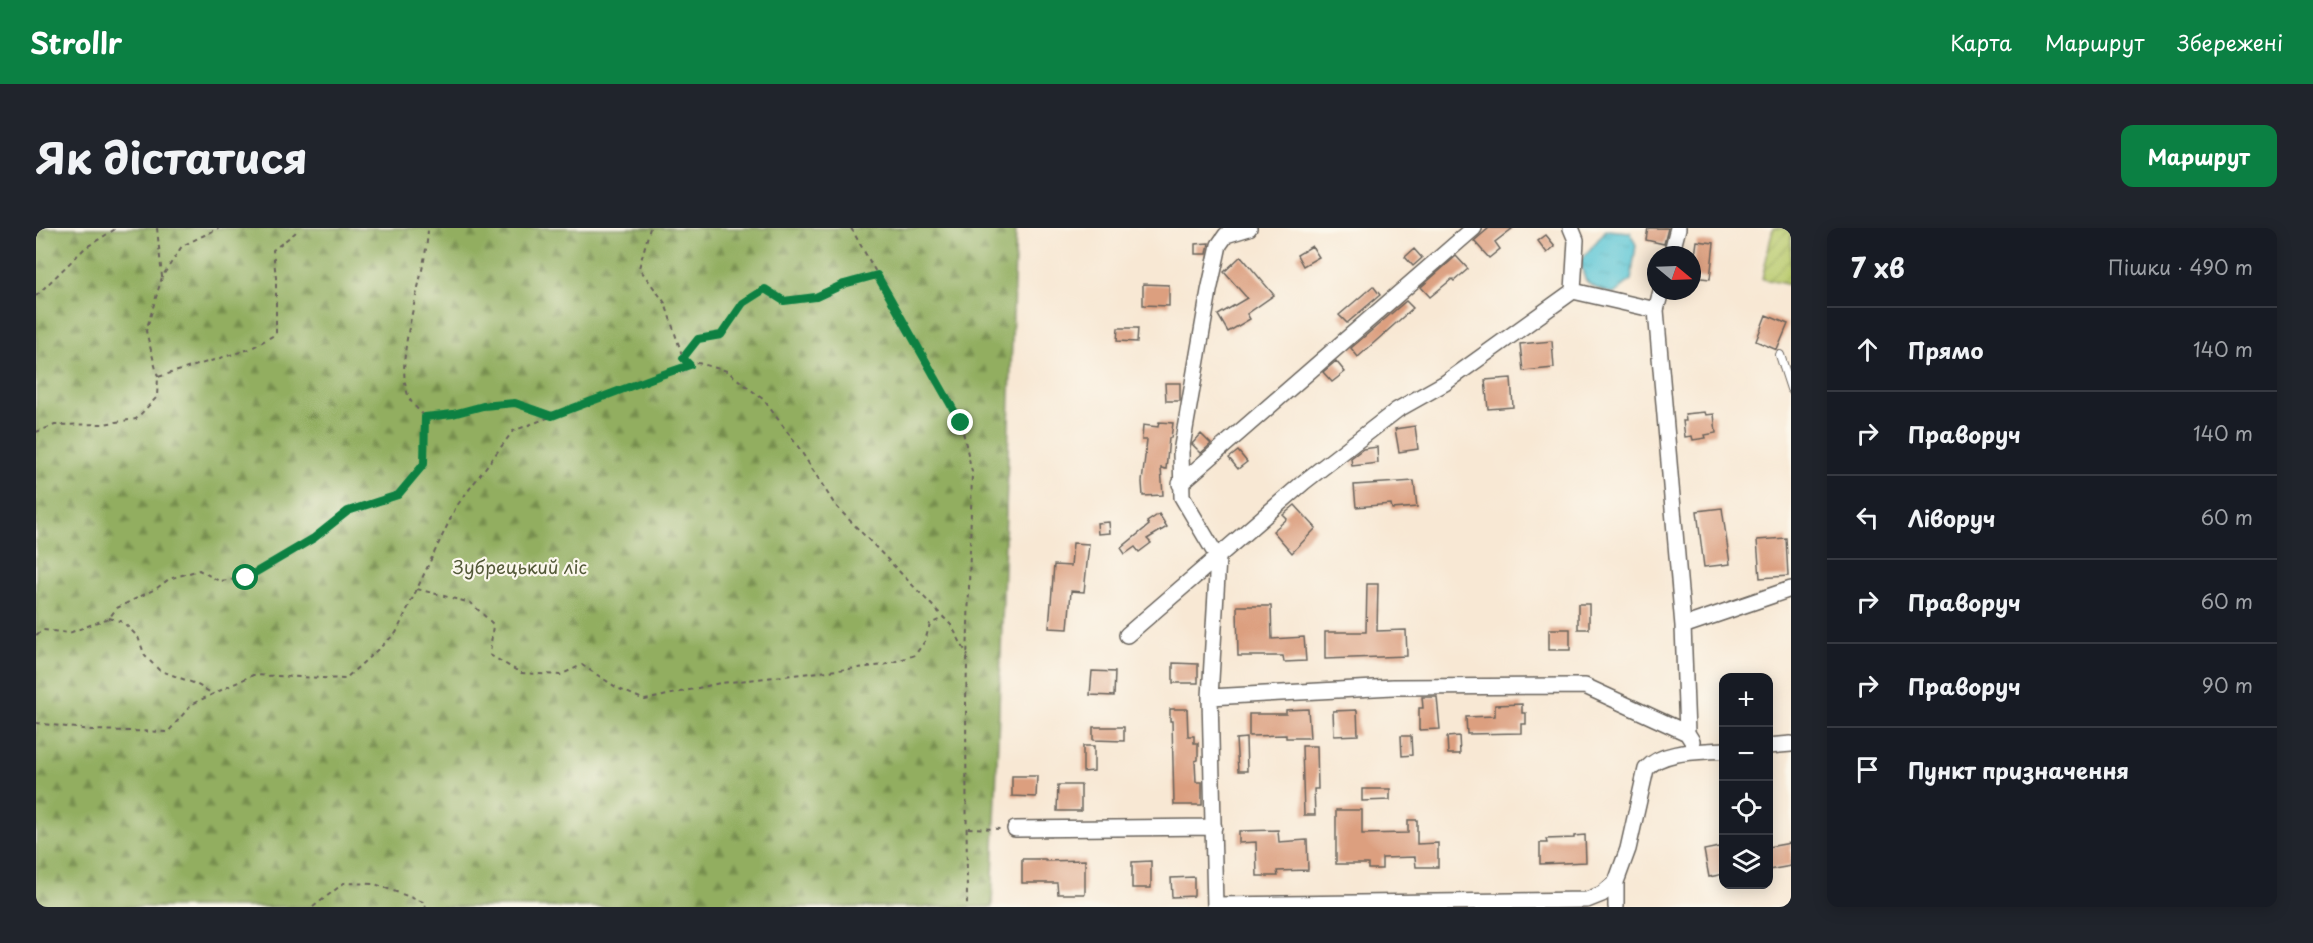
<!DOCTYPE html>
<html lang="uk">
<meta charset="utf-8">
<style>
:root{--surface:#171b24;--page:#20242c;--text:#f1f3f6;--muted:#9ea1a6;--line:#363941;--accent:#0b8043}
body{margin:0;font-family:"Playpen Sans",sans-serif;background:var(--page);color:var(--text)}
.controls{position:absolute;right:18px;bottom:18px;display:grid;overflow:hidden;border-radius:12px;box-shadow:0 3px 15px #0003}
.controls button{width:54px;height:54px;display:grid;place-items:center;padding:0;border:0;border-bottom:2px solid var(--line);background:var(--surface);color:var(--text);font:30px sans-serif}
.compass{position:absolute;left:1611px;top:18px;width:54px;height:54px;border-radius:50%;background:var(--surface);box-shadow:0 3px 15px #0003;rotate:109deg}
.stop{position:absolute;width:18px;height:18px;margin:-14px;border:4px solid #0b8043;border-radius:50%;background:#fff}
.stop.end{background:#0b8043;border-color:#fff;box-shadow:0 2px 6px #0008}
.list{margin:0;padding:0;list-style:none}
h2{display:flex;justify-content:space-between;align-items:center;height:78px;margin:0;padding:0 24px;font-size:26px}
h2 small{font-size:20px;font-weight:400;color:var(--muted)}
.list li{display:grid;grid-template-columns:39px 1fr auto;gap:18px;align-items:center;box-sizing:border-box;height:84px;padding:0 24px;border-top:2px solid var(--line)}
.list b{display:block;font-size:22px;white-space:nowrap}
.list em{font-size:20px;font-style:normal;color:var(--muted)}
.icon{flex:none;width:33px;height:33px;fill:none;stroke:currentColor;stroke-width:2;stroke-linecap:round;stroke-linejoin:round}
.map{position:relative;flex:none;width:1755px;height:679px;overflow:hidden;border-radius:12px}
header{display:flex;align-items:center;gap:36px;box-sizing:border-box;height:84px;padding:0 30px;background:var(--accent);color:#fff}
header strong{font-size:28px}
nav{display:flex;gap:33px;margin-inline-start:auto;font-size:21px}
.intro{display:flex;align-items:center;justify-content:space-between;box-sizing:border-box;height:144px;padding:0 36px}
h1{margin:0;font-size:42px}
.button{padding:15px 27px;border-radius:12px;background:var(--accent);color:#fff;font-size:21px;font-weight:700}
main{display:flex;gap:36px;padding:0 36px}
aside{flex:1;background:var(--surface);border-radius:12px;box-shadow:0 3px 15px #0003}
.map>svg:first-child{display:block}
.forest{fill:url(#forest-firs);stroke:#57653e;stroke-width:1.5}
.garden{fill:url(#garden-furrows);stroke:#6a7344;stroke-width:1.5}
.water{fill:url(#water-ripples);stroke:#3c7178;stroke-width:1.5}
.building{fill:#dc9f7f}
.lines{fill:none;stroke-linecap:round;stroke-linejoin:round}
.lane-casing{stroke:#69635c;stroke-width:10}
.street-casing{stroke:#69635c;stroke-width:18}
.path{stroke:#69635c;stroke-width:2;stroke-dasharray:4.5 4.5;stroke-linecap:butt}
.lane{stroke:#fff;stroke-width:8}
.street{stroke:#fff;stroke-width:15}
.route{stroke:#0b8043;stroke-width:8}
.labels{text-anchor:middle;stroke-width:4.5;stroke-linejoin:round;paint-order:stroke}
.park-label{font-size:18px;fill:#535938;stroke:#fbf7ec}
</style>
<header>
<strong>Strollr</strong>
<nav><a>Карта</a><a>Маршрут</a><a>Збережені</a></nav>
</header>
<div class="intro"><h1>Як дістатися</h1><a class="button">Маршрут</a></div>
<main>
<div class="map">
<svg width="1755" height="679" viewBox="0 0 1755 679">
<defs>
<pattern id="forest-firs" width="22" height="20" patternUnits="userSpaceOnUse" patternTransform="scale(1.5)"><rect width="22" height="20" fill="#92ae60"/><path d="M5 1l3.5 6h-7zM16 11l3.5 6h-7z" fill="#768d4e"/></pattern>
<pattern id="garden-furrows" width="10" height="10" patternUnits="userSpaceOnUse" patternTransform="scale(1.5)"><rect width="10" height="10" fill="#b9ca6d"/><path d="M-1 1l2-2M0 10L10 0M9 11l2-2" fill="none" stroke="#9ead5e"/></pattern>
<pattern id="water-ripples" width="26" height="14" patternUnits="userSpaceOnUse" patternTransform="scale(1.5)"><rect width="26" height="14" fill="#5bc6d5"/><path d="M2 4q2-2 4 0t4 0M15 11q2-2 4 0t4 0" fill="none" stroke="#4faab6"/></pattern>
</defs>
<rect width="100%" height="100%" fill="#fbf7ec"/>
<filter id="ink" filterUnits="userSpaceOnUse"><feTurbulence type="fractalNoise" baseFrequency=".0167" numOctaves="2"/><feDisplacementMap in="SourceGraphic" scale="12" xChannelSelector="R" yChannelSelector="G"/><feConvolveMatrix kernelMatrix="1 2 1 2 8 2 1 2 1" color-interpolation-filters="sRGB"/></filter>
<filter id="wash" filterUnits="userSpaceOnUse"><feTurbulence type="fractalNoise" baseFrequency=".008" numOctaves="4" result="noise"/><feDisplacementMap in="SourceGraphic" scale="24" xChannelSelector="R" yChannelSelector="G"/><feGaussianBlur stdDeviation="1.35" result="paint"/><feColorMatrix in="noise" values="0 0 0 0 0 0 0 0 0 0 0 0 0 0 0 0 0 1.4 0 .05"/><feComposite in="paint" operator="in"/></filter>
<g filter="url(#wash)">
<rect width="100%" height="100%" fill="#f8e8d4"/>
<path class="forest" d="M0,0h980l-24,679h-956z"/>
<path class="garden" d="M1737,0h18v57l-29,-6z"/>
<path class="water" d="M1570,2l24,2 6,13 -5,35 -17,14c-23,-7 -31,-7 -33,-34z"/>
<g id="blocks">
<path class="building" d="M1453,0h24l-18,14 5,7 -11,9 -15,-17z
M1612,0h20l-4,16 -18,-4z
M1510,7l9,11 -8,7 -9,-12z
M1661,13l17,2 -4,36 -18,-2z
M1173,15l-2,11h-12v-10z
M1276,18l7,11 -16,9 -6,-11z
M1378,21l8,9 -9,8 -8,-9z
M1205,28l33,39 -27,19 3,5 -22,13 -10,-17 29,-17 -23,-26z
M1420,28l12,13 -14,12 -2,-2 -22,18 -9,-10z
M1107,56l26,1v21l-26,-1z
M1337,58l7,9 -33,28 -8,-8z
M1370,73l7,7 -55,49 -7,-9z
M1730,87l22,9 -11,26 -21,-9z
M1082,100h20l-1,14 -20,-1z
M1516,113l2,27 -31,3 -3,-27z
M1300,133l9,11 -13,10 -9,-10z
M1475,150l2,29 -25,2 -3,-29z
M1129,155h15v18h-14z
M1669,184l1,3 8,-1 2,19 -11,2 1,3 -13,2 -1,-4 -7,1 -2,-16h3l-1,-7z
M1123,194l14,1 -2,15h-2l-3,31 -5,-1 2,27 -20,1 -1,-14 5,-42h-5l1,-15 15,2z
M1379,198l3,23 -19,3 -4,-23z
M1165,206l10,10 -10,9 -9,-9z
M1341,219l1,16 -26,3 -1,-8 12,-9z
M1202,223l9,11 -9,7 -9,-11z
M1378,253l3,26 -25,2 -1,-5 -35,3 -2,-22z
M1259,277l21,23 -24,25 -19,-22 14,-12 -4,-4z
M1686,280l8,56 -26,3 -7,-56z
M1123,286l8,13 -20,12 4,4 -12,9 -4,-5 -10,7 -4,-6 28,-23 -2,-3z
M1073,294l1,11 -12,1 -1,-11z
M1750,310l2,38 -28,2 -3,-38z
M1037,315l16,1 -5,48 -13,-1 -3,38 -19,-1 5,-63 17,1z
M1331,356h11l-1,47 29,-1 1,26 -82,3v-27h41z
M1542,376h11v25h-11z
M1201,378h34l1,33 32,-2 2,24 -22,1 -1,-6h-45z
M1513,401h21v21h-21z
M1137,435l25,1v19h-25z
M1056,443l23,1 -1,24 -24,-1z
M1386,469h15l3,32 -21,1v-22h4z
M1486,476v9h4v11h-4v9l-55,1 -1,-17 29,-1v-11z
M1134,481h17l1,27h6v7h4v17l-3,1 1,21h6v23h-28l-2,-84h-2z
M1272,481l2,29h-24v-3l-37,1v-22h37v-4z
M1321,482l1,25 -24,1 -1,-25z
M1057,499h31v14l-31,-1z
M1365,508h10l1,19 -10,1z
M1423,508l1,18h-12l-1,-17z
M1210,510l1,33h-9l-2,-32z
M1047,518h11v25l-11,1z
M1266,518h15l1,43h-4l1,26h-11z
M976,548h25l-1,21 -24,-1z
M1022,557h23v26h-24z
M1326,561h28v11l-28,1z
M1300,582h26v24l46,-1v-13h9v24l21,-1v24h-22l-1,-10 -33,1v11h-14v-5h-32z
M1242,602l1,12 28,-2 1,30 -31,1 1,5h-21l-1,-34 -17,1v-12z
M1549,607l1,27 -46,2v-21h7l-1,-4 28,-1v-2z
M1755,615v23l-23,4v-23z
M1688,618v28l-15,3 -5,-27z
M986,631h23v2l40,-1v34h-27l-1,-11h-35z
M1115,633v27h-19v-26z
M1158,649v19l-22,1 -1,-19z"/>
</g>
</g>
<g filter="url(#ink)">
<use href="#blocks" fill-opacity="0" stroke="#69635c" stroke-width="1.5"/>
<g class="lines">
<defs>
<path id="lane" d="M1744,127l11,34"/>
<path id="street" d="M1535,0l5,12 -3,51
M1635,27l7,-27
M1625,63l-5,19 27,316 4,107 5,8
M1144,256l294,-256
M1647,398l108,-37
M1091,407l177,-153 93,-72 48,-27 128,-92 83,19
M1174,469l183,-10 192,-1 102,47
M1732,518l23,-2
M979,601l199,-2
M1580,654v25
M1179,677l372,-5 15,-6 14,-12 12,-33 18,-80c17,-19 54,-17 78,-19
M1179,679l-5,-210 8,-139 -36,-61 -1,-45 28,-161 10,-46 7,-10 23,-7"/>
</defs>
<use href="#lane" class="lane-casing"/>
<use href="#street" class="street-casing"/>
<path class="path" d="M121,0l5,49
M614,0l-11,40 26,35 18,55 7,7
M815,0l110,195 11,49 -6,230 1,205
M0,68l49,-48 32,-20
M647,130l15,-19 23,-4 22,-32 22,-14 19,12 32,-4 28,-13 33,-9
M122,149l-12,-46 16,-54 20,-31 37,-18
M389,189l28,-3 30,-8 32,-3 36,13
M0,204l19,-7 48,-1 33,-5 21,-22 1,-20 92,-28 26,-15v-56l-3,-28 22,-17 2,-5
M381,361l54,14 22,21 -3,31 31,18 39,2 22,-10 37,24 26,11 75,-17 164,-18 31,-10 10,-14 5,-17 13,-6
M73,390l14,4 15,15 7,19 14,14 37,14 17,10
M0,407l7,-5 26,3 40,-15 8,-10 40,-20 12,-9 30,-9 20,11 27,-3 68,-40 34,-27 50,-16 26,-31 1,-47c-6,-7 -15,-14 -17,-22 -15,-43 19,-119 20,-167
M0,495l55,7 77,2 24,-28 61,-29 92,4 51,-46 60,-126 57,-76 145,-55 40,-13 29,8 37,29 35,48 36,57 116,120 17,31
M932,600l35,1
M277,679l31,-24 31,1 48,18 3,5"/>
<use href="#lane" class="lane"/>
<use href="#street" class="street"/>
</g>
</g>
<g class="lines" filter="url(#ink)">
<path class="route" d="M210,350l68,-40 34,-27 50,-16 26,-31 1,-47 28,-3 30,-8 32,-3 37,13 106,-40 32,-11 -7,-7 15,-19 23,-4 22,-32 22,-14 19,12 32,-4 28,-13 33,-9 84,148"/>
</g>
<g class="labels">
<g class="park-label">
<text x="484" y="346">Зубрецький ліс</text>
</g>
</g>
</svg>
<div class="controls">
<button>+</button>
<button>−</button>
<button><svg class="icon" aria-label="locate" viewBox="0 0 24 24"><circle cx="12" cy="12" r="6"/><path d="M12 2v4M12 18v4M2 12h4M18 12h4"/></svg></button>
<button><svg class="icon" aria-label="layers" viewBox="0 0 24 24"><path d="M12 4l9 5-9 5-9-5zM3 14l9 5 9-5"/></svg></button>
</div>
<svg class="compass" viewBox="-18 -18 36 36"><path d="M0-13l5 13h-10z" fill="#e53935"/><path d="M0 13l5-13h-10z" fill="#9ea1a6"/></svg>
<div class="stop" style="left:210px;top:350px"></div>
<div class="stop end" style="left:925px;top:195px"></div>
</div>
<aside>
<h2>7 хв<small>Пішки · 490 m</small></h2>
<ul class="list">
<li><svg class="icon" aria-label="ahead" viewBox="0 0 24 24"><path d="M12 20V5M6 11l6-6 6 6"/></svg><div><b>Прямо</b></div><em>140 m</em></li>
<li><svg class="icon" aria-label="right" viewBox="0 0 24 24"><path d="M7 20v-9h11M14 6l5 5-5 5"/></svg><div><b>Праворуч</b></div><em>140 m</em></li>
<li><svg class="icon" aria-label="left" viewBox="0 0 24 24"><path d="M17 20v-9H6M10 6l-5 5 5 5"/></svg><div><b>Ліворуч</b></div><em>60 m</em></li>
<li><svg class="icon" aria-label="right" viewBox="0 0 24 24"><path d="M7 20v-9h11M14 6l5 5-5 5"/></svg><div><b>Праворуч</b></div><em>60 m</em></li>
<li><svg class="icon" aria-label="right" viewBox="0 0 24 24"><path d="M7 20v-9h11M14 6l5 5-5 5"/></svg><div><b>Праворуч</b></div><em>90 m</em></li>
<li><svg class="icon" aria-label="arrive" viewBox="0 0 24 24"><path d="M6 21V4h12l-3 4 3 4H6"/></svg><div><b>Пункт призначення</b></div></li>
</ul>
</aside>
</main>
